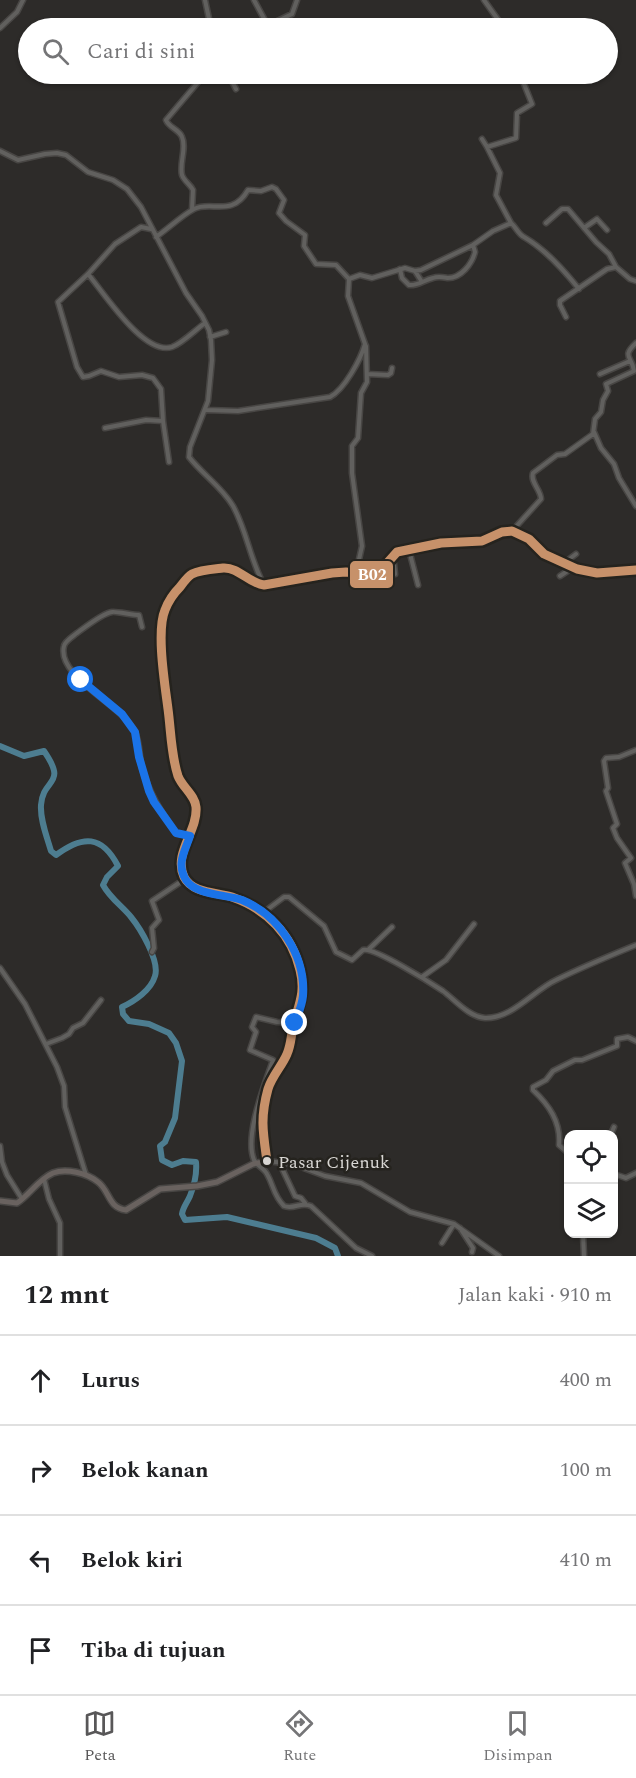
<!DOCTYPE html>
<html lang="id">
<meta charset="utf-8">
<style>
:root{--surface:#fff;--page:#f2f2f2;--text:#202124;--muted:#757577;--line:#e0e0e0;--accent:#585758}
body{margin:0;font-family:Spectral,serif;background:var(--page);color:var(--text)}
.controls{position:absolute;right:18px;bottom:18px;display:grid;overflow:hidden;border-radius:12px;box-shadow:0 2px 4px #0004}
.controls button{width:54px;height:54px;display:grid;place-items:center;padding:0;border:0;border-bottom:2px solid var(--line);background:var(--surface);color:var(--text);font:30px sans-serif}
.stop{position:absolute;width:18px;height:18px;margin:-14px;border:4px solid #1a73e8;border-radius:50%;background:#fff}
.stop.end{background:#1a73e8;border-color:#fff;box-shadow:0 2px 6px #0008}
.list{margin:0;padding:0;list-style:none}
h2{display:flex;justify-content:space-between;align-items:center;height:78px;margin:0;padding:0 24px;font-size:26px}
h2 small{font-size:20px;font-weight:400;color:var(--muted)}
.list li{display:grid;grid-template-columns:39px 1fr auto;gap:18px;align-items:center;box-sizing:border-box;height:90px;padding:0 24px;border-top:2px solid var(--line)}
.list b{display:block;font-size:22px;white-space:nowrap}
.list em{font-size:20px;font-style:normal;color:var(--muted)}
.icon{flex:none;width:33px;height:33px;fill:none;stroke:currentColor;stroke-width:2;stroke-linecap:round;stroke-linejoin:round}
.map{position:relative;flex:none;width:636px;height:1256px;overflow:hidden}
.search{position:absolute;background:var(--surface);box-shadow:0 2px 4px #0004;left:18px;right:18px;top:18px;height:66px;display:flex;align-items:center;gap:15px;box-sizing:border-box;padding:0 21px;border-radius:33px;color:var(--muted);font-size:22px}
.sheet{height:438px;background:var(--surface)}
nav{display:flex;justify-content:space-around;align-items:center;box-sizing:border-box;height:84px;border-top:2px solid var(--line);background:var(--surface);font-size:16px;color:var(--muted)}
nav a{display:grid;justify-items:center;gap:3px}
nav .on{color:var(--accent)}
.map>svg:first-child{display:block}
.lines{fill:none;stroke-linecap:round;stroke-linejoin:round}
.river{stroke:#4d7d90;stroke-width:6}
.minor-casing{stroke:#484644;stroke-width:7}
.major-casing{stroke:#484644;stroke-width:8}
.minor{stroke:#61605e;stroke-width:4}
.major{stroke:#69625f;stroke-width:5}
.bus-1-casing{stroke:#25231e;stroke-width:14}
.bus-1{stroke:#c7916a;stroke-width:9}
.route{stroke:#1a73e8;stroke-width:8}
.bus-dot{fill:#d8d6d3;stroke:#25231e;stroke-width:2}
.labels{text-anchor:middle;stroke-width:5;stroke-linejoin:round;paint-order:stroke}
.bus-label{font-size:18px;fill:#d8d6d3;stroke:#25231e;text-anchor:start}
.line-badge{stroke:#25231e;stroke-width:2}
.badge-label{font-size:16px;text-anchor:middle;font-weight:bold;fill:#fff}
</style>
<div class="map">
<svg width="636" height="1256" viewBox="0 0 636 1256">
<rect width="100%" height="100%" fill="#2d2b29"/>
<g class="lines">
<path class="river" d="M0,746l24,10 20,-5c24,35 -1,26 -3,54 -1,15 6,32 10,46l5,4c27,-20 46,-20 62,11l-11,11 -4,8c7,13 19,21 28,32 9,11 29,44 24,59 -4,14 -20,25 -33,31l1,7 6,7 20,3 20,9 7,10 6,18 -7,57 -10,24 -5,4 2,14 10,5 11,-4 13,1c1,11 -2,24 -6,34 -3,7 -7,11 -8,18l3,6 42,-3 89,21 19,10 3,8"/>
<defs>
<path id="minor" d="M205,0l6,28
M254,0l14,26
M484,0l20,28
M0,28l17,-16 6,-12
M263,28l29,-14 5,-14
M228,74l8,15
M482,139l5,8
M0,151l18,9 27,-6 12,-1 9,2 22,17 25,8 14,9 14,18 45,86 16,23 7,14 2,10 1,20 -4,41 -18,46 -1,10c13,17 33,30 44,49 14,25 17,54 31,79
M192,210l1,-20c-3,-6 -9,-9 -11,-15 -3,-12 5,-27 0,-38 -3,-8 -13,-9 -16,-17l39,-46
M511,223l-15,-28 4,-22 -13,-26 29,-9 1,-25 15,-9 -12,-30h-9
M546,223l16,-14h6l28,33 13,12 7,13
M584,228l13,-9 10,11
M156,237c13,-9 25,-21 38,-28 17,-9 38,9 54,-19l13,1 11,-4 4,2 8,11 -5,13 7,8 19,14 -1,11 12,18 20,1 13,14 -1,17 17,48c-4,15 -21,46 -35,53l-92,14 -32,-1
M400,269l2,9 7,7c9,1 15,-5 24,-7 5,-2 9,-1 15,0 13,0 24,-14 27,-26l-2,-7
M415,271l7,11
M88,274c16,19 56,82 84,73 11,-4 23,-17 33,-24
M349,279l11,-4 12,3 33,-10 10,3 6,-1 52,-25 20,-14 18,-8c5,4 7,11 13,14 22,13 39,32 55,52
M566,317l-6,-12v-4l47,-32 9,-2 14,12 6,2
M210,337l16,-5
M367,374l21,1 3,-2 1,-5
M600,374l30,-13
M163,421l6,41
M105,428l41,-8 17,1 -2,-32 -8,-11 -11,-3 -23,2 -18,-6 -12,5 -6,1 -6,-10 -19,-65 30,-28 27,-30 26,-17 10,2
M594,432l7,16 13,16 5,14 17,28
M512,531l29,-32c0,-9 -11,-17 -8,-26l24,-18 8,-1 28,-20 2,-15 6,-7 2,-12 5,-9 -2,-7 28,-13c-2,-15 -13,-14 2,-28
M409,550l9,35
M393,555l2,19
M564,563l12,-9
M356,573l6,-27 -10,-73v-27l6,-8 3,-45 6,-11 -1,-36
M560,576l12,-8
M142,627l-3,-12c-6,0 -24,-4 -27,-3 -9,1 -28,16 -35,21 -5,4 -12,8 -13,13 -8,31 59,59 71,86 5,10 4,25 7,36 7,25 19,44 34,65l13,3
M636,750l-17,7 -13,1 -2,3 4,27 -2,3 11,33 -4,4 4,10 14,20 -6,5 9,21 2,12
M264,912l20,-15h5l35,29 12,26 16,8 11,-10c11,-3 68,33 80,41 12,9 26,26 42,27 27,1 49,-28 71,-38 26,-13 53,-24 80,-35
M369,949l23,-22
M152,952l2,-4 -2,-20 7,-8 -7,-19 33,-22
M0,968l25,36 32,63 7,19 1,21 21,68
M422,977l24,-17 28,-36
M295,1023l-18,-1 -21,-5 -4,10 4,5 -6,18 23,10c-8,24 -29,76 -19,100 3,6 10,8 13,14 7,12 6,21 17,32 10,4 17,-5 27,0l45,42 16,8
M46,1044l16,-6 7,-4 4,-6 10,-5 18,-23
M611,1134l3,-7
M0,1146l2,16 5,13 15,24
M568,1153l-9,-8c2,-23 -10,-40 -26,-55v-3l13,-7 7,-9 22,-11h7l35,-14v-7l11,-2 8,4
M267,1161l26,3 32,12 36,7 49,29 44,12 45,32
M279,1162l16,34 6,2 4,5
M614,1174l12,4 10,-5
M44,1179l5,20 11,24v33
M460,1228l13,20 -1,4
M583,1234l1,22
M442,1243l12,-19"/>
<path id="major" d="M0,1201l17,2c12,-8 22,-24 36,-30 13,-5 34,0 45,9 12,9 10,26 28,28l34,-21 37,-3 20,-4 36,-18 14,-3c-1,-9 -4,-18 -5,-27 -1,-15 3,-30 6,-45 4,-15 14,-23 19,-35 3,-9 4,-18 6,-27 7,-27 15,-32 6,-61 -9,-35 -36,-61 -71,-70 -14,-4 -31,-3 -41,-15 -17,-23 12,-49 9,-74 -1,-14 -16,-21 -19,-35 -4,-16 -5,-33 -7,-49 -4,-34 -8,-66 -8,-100 1,-17 15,-39 29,-49 12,-2 31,-10 43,-4 11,6 17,14 30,15 26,-3 52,-12 78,-13 11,-1 21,6 32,2 12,-3 13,-16 23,-22l44,-9 41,-2 20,-9 10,-1 17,8 15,15 33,15 20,4h19l20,-3"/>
</defs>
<use href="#minor" class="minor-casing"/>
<use href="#major" class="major-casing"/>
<use href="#minor" class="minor"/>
<use href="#major" class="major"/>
<defs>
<path id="bus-1" d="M267,1161c-4,-28 -7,-43 1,-72 4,-13 14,-23 19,-35 4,-9 4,-18 6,-27 5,-22 13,-33 7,-57 -8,-35 -33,-61 -68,-73 -15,-5 -39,-3 -48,-20 -11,-24 14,-46 12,-70 -1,-12 -14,-20 -18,-31 -7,-21 -7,-45 -10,-67 -3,-24 -12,-78 -3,-99 3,-8 9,-17 15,-23 3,-4 8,-11 12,-13 8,-4 23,-5 31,-6 16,-1 25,15 41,17l68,-12 14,-1 24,3 11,-5 16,-18 44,-9 41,-2 20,-9 10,-1 17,8 15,15 33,15 20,4 39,-3"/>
</defs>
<use href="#bus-1" class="bus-1-casing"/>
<use href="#bus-1" class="bus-1"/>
</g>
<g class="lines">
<path class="route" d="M81,680l41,34 13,18 4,25 10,34 5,11 22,31 14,3c-5,15 -14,28 -4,44 11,16 39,14 56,20 37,15 64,56 61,96 -1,10 -5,18 -8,27"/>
</g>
<circle class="bus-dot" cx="267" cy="1161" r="5"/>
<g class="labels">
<g class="bus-label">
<text x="278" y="1168">Pasar Cijenuk</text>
</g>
</g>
<rect class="line-badge" x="349" y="560" width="45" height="29" rx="6" fill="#c7916a"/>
<g class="badge-label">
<text x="372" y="580">B02</text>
</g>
</svg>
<div class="controls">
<button><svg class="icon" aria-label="locate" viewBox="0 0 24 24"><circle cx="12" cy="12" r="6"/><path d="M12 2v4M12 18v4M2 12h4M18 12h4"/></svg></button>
<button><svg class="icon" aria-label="layers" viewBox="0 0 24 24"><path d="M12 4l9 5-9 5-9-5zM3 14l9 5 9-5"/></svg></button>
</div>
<div class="stop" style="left:81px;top:680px"></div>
<div class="stop end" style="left:295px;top:1023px"></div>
<div class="search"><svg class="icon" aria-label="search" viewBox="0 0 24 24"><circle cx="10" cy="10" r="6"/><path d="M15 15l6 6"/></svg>Cari di sini</div>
</div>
<section class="sheet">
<h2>12 mnt<small>Jalan kaki · 910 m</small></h2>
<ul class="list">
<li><svg class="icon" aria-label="ahead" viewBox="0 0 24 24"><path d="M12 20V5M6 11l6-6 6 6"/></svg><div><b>Lurus</b></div><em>400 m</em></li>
<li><svg class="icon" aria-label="right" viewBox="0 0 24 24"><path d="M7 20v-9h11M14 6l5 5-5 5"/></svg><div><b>Belok kanan</b></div><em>100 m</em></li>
<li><svg class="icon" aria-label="left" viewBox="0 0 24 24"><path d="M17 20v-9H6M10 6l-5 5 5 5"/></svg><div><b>Belok kiri</b></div><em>410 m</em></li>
<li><svg class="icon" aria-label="arrive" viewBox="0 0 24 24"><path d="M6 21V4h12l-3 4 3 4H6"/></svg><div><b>Tiba di tujuan</b></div></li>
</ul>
</section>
<nav>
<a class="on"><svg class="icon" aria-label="map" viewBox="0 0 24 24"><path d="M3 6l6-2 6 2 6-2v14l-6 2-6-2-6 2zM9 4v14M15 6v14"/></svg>Peta</a>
<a><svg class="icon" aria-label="directions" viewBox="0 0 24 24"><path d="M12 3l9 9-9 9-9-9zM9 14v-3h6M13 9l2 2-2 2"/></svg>Rute</a>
<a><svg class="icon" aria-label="saved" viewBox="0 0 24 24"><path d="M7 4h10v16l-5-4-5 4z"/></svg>Disimpan</a>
</nav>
